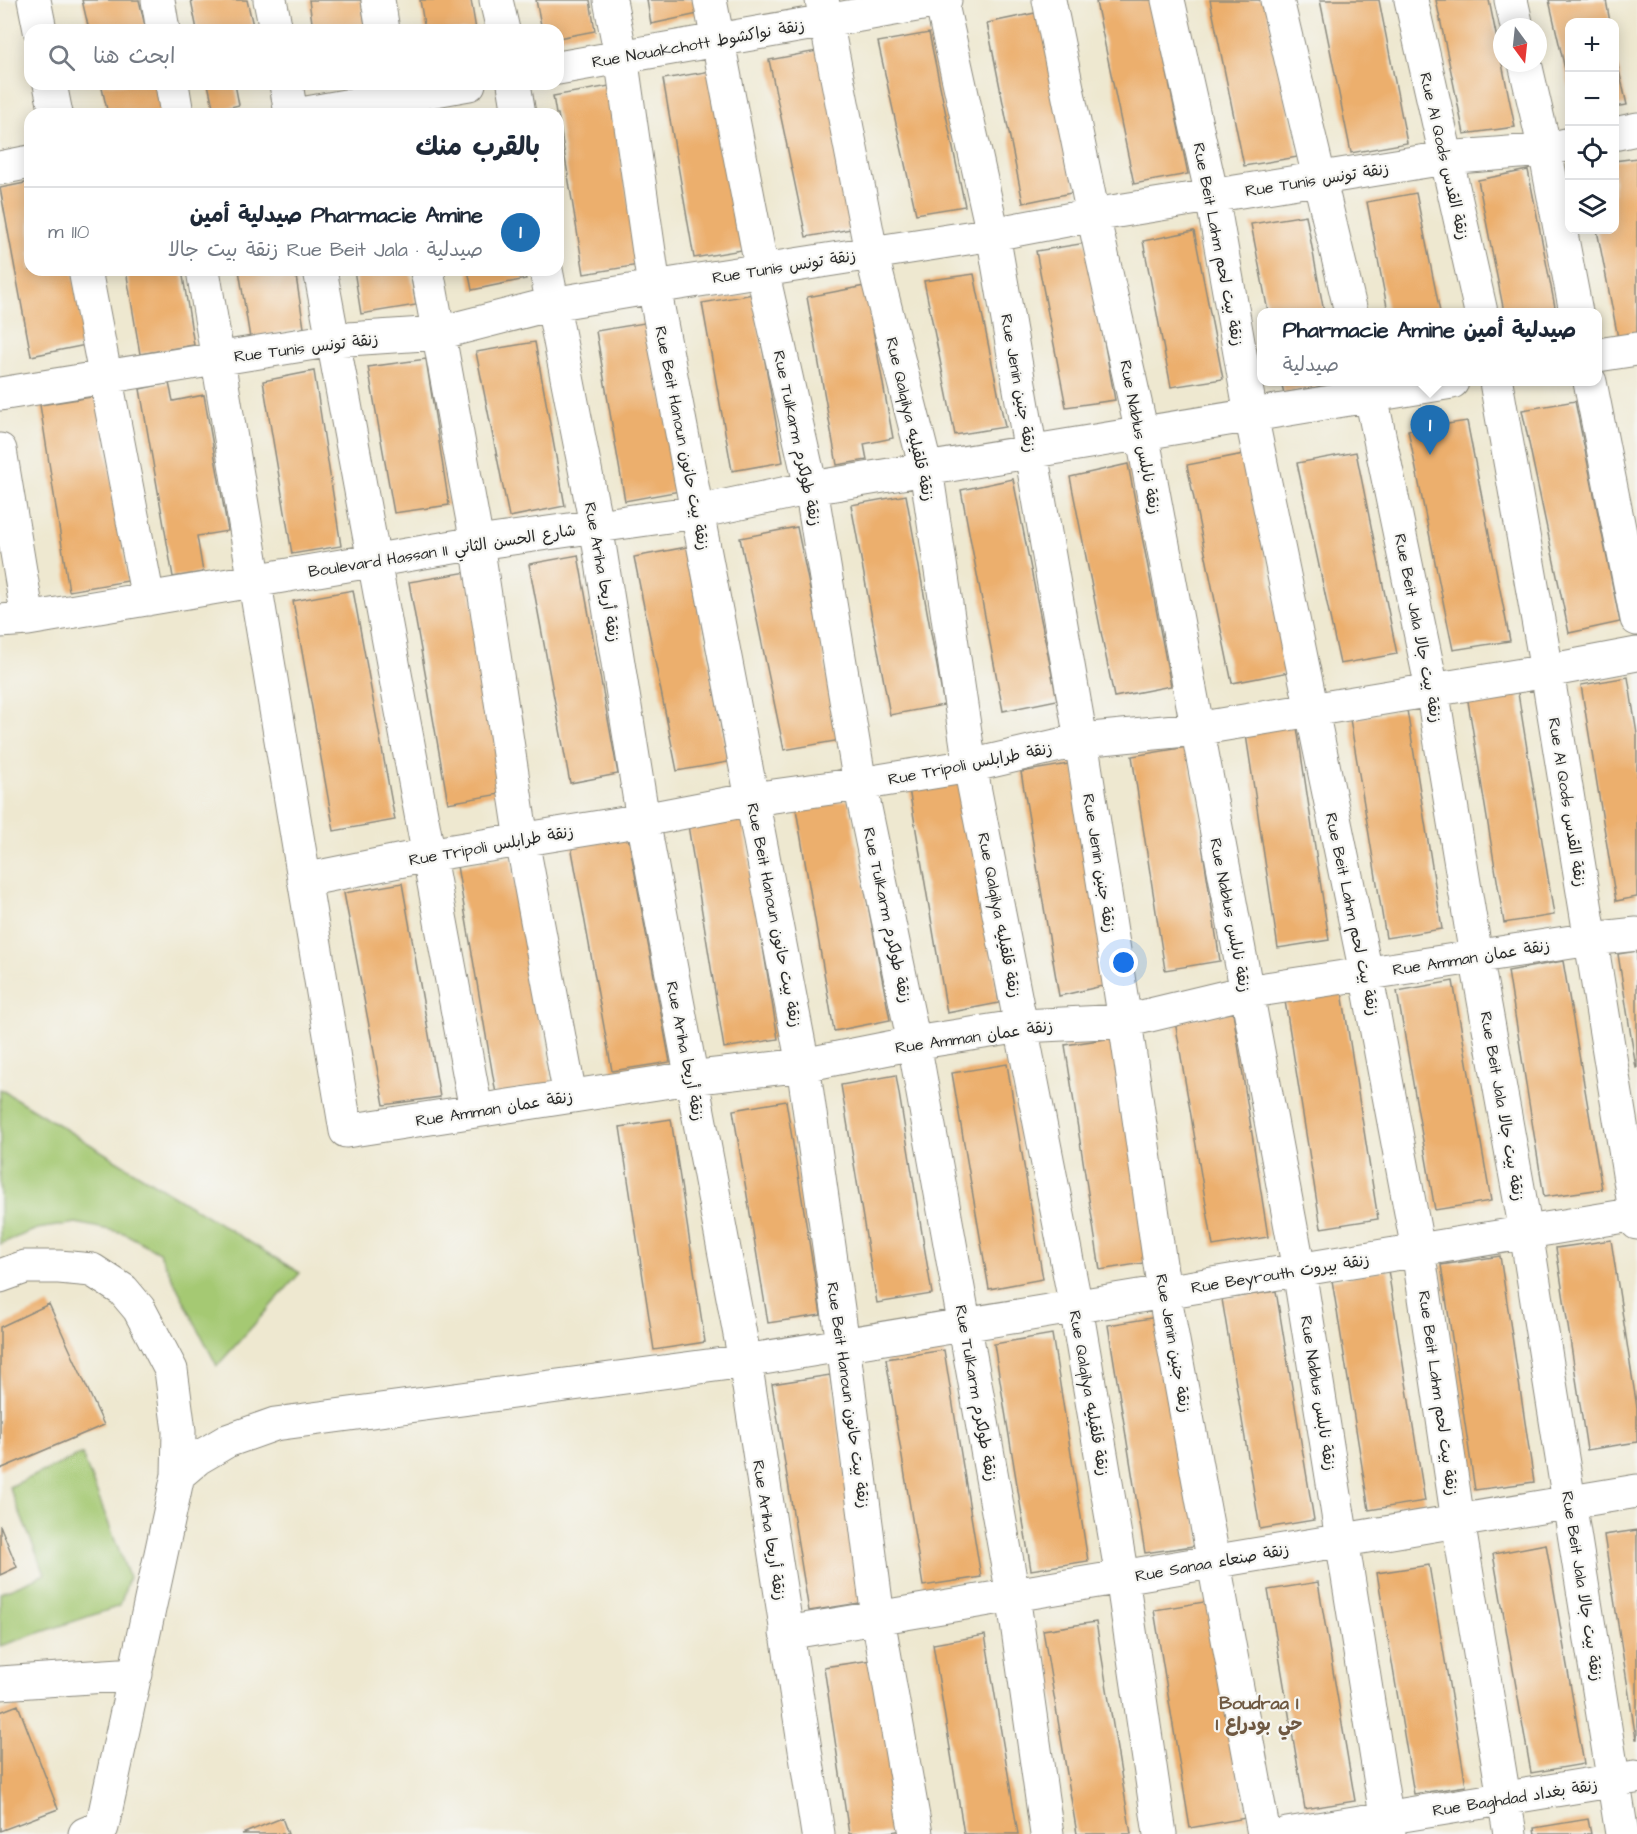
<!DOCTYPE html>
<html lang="ar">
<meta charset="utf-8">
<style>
:root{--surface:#fff;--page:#f6f6f7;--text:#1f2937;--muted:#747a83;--line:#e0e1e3;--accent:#1f6fb2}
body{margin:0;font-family:"Architects Daughter","Playpen Sans Arabic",sans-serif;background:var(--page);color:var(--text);direction:rtl}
.controls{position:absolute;right:18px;top:18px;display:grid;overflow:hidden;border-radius:12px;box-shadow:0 3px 15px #0003}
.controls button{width:54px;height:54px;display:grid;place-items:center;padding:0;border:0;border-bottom:2px solid var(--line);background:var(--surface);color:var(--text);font:30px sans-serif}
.compass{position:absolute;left:1493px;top:18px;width:54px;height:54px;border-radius:50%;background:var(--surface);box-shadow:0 3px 15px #0003;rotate:165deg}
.you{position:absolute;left:1124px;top:963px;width:21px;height:21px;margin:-15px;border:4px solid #fff;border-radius:50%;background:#1a73e8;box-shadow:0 0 0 9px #1a73e833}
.badge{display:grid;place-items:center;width:39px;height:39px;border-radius:50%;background:var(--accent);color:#fff;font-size:20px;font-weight:700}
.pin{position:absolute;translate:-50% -50px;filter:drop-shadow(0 2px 3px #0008)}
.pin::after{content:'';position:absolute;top:32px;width:21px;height:18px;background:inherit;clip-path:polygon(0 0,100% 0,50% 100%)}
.popup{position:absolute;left:1257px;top:308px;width:345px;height:78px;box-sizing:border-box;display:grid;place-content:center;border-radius:12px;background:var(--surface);filter:drop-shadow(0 2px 4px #0005);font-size:20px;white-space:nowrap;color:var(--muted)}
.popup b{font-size:22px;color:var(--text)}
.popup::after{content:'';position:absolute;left:50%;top:100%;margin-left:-12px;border:12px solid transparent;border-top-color:var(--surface)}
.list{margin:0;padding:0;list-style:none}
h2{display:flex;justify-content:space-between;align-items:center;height:78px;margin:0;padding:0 24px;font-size:26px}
h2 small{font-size:20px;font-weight:400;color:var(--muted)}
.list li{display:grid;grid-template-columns:39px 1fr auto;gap:18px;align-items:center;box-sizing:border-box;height:90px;padding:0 24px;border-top:2px solid var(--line)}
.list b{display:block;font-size:22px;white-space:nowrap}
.list p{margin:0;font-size:20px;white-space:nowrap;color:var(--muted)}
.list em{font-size:20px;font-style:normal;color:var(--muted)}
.icon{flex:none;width:33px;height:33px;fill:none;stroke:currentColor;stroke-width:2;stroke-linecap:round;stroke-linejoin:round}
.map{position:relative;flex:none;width:1637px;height:1834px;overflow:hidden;direction:ltr}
.search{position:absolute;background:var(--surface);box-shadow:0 3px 15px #0003;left:24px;top:24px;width:540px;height:66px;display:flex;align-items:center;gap:15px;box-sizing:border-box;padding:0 21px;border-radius:18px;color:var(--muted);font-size:22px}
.panel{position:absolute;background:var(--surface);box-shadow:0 3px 15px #0003;left:24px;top:108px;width:540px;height:168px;border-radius:18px;direction:rtl}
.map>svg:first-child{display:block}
.green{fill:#a5c973;stroke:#687a4f;stroke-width:1.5}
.building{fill:#ecaf6d}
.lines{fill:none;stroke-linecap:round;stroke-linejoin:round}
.minor-casing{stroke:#8c8a7e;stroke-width:35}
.minor{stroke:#fff;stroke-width:33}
.labels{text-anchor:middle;stroke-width:4.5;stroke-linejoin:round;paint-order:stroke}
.street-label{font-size:16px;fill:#2b2b2b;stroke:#f6f6f2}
.neighbourhood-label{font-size:18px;font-weight:bold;fill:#6f5942;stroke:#f6f6f2}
</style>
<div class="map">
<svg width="1637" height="1834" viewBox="0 0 1637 1834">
<rect width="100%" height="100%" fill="#f6f6f2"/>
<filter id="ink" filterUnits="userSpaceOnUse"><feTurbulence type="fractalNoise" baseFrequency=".0167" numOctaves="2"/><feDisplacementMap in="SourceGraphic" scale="12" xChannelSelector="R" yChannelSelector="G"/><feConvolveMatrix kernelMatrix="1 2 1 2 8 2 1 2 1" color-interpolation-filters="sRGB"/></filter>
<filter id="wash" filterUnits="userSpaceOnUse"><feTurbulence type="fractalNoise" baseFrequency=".008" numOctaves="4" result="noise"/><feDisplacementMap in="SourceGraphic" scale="24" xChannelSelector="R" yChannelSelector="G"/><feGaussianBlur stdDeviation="1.35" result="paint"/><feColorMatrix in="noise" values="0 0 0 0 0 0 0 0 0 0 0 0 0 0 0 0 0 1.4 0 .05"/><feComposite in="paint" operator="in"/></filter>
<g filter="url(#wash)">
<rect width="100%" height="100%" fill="#eee8d0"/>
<path class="green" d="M0,1089l300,184 -83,93 -58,-114 -35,-19 -48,-10 -39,6 -37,15z
M82,1454l47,123 -9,29 -120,40v-53l45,-19 -36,-87z"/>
<g id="blocks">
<path class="building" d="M82,0h57l7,30h-57z
M191,0h56l7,30h-57z
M309,0h52l5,30h-53z
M420,0h51l5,30h-51z
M536,0h54l5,31 -37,7v-8h-16z
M647,0h54l2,13 -52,11z
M1107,0h45l36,174 -54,10 -38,-182z
M1210,0h55l33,157 -54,9z
M1320,0h59l28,143 -56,10z
M1436,0h53l26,127 -51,7z
M1549,0h57l4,22h-40v69z
M1040,12l36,180 -53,11 -36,-180z
M929,33l36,173 -49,8 -38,-172z
M1614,49l13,56 -13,2z
M822,50l35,178 -51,9 -37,-177z
M717,70l31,179 -54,9 -31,-179z
M101,84h57l5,30h-55z
M208,84h27l4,21 -25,6z
M609,86l30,179 -55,9 -26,-160h-2l-3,-18z
M1637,158v181l-18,4 -22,-113h17v-69z
M1528,170l28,142h-52l-26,-132z
M30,182v88h43l13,75 -55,11 -31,-168z
M1416,193l24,119h-52l-21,-110z
M1306,215l18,97h-56l-17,-88z
M1194,231l29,148 -52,8 -28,-146z
M1086,243l29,157 -49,7 -30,-156z
M126,270h56l12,75 -54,9z
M239,270h56l9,58 -54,10z
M354,270h56l6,35 -55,9z
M468,270h56l2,9 -54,11z
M974,274l31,153 -50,8 -31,-154z
M865,286l28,152 -29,6 3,16 -30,5 -30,-168z
M753,294l30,168 -51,9 -30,-168z
M650,322l30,169 -55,10 -29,-170z
M535,342l30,164 -56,11 -33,-165z
M426,359l23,146 -55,8 -26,-146z
M314,371l27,175 -49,8 -29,-173z
M1281,382h56v2l-53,9z
M169,383l4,18 31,-6 24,136 -31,5 6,36 -30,5 -33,-188z
M98,396l30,185 -59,10 -29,-186z
M1575,401l45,221 -51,11 -47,-223z
M1467,421l43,220 -57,9 -45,-220z
M1356,452l41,202 -57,10 -43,-201z
M1244,454l45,218 -57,11 -45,-218z
M1128,464l43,222 -57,11 -44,-220z
M1013,479l44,221 -54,11 -42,-221z
M906,495l38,210 -54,10 -39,-210z
M797,527l44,213 -57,10 -44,-212z
M687,547l41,215 -51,9 -43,-214z
M578,555l40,219 -48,9 -41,-219z
M467,572l39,221 -58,10 -39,-221z
M353,590l42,230 -61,11 -41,-230z
M1628,677l9,57v163l-21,4 -35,-216z
M1517,687l37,228 -50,8 -37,-228z
M1407,710l35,219 -56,9 -36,-219z
M1296,721l33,219 -51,8 -33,-220z
M1187,747l33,214 -55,9 -33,-214z
M1074,763l37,221 -52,12 -38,-224z
M963,774l36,229 -52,10 -39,-230z
M848,800l42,220 -56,11 -38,-222z
M741,811l37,228 -54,9 -37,-229z
M628,836l42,226 -58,9 -41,-226z
M511,858l40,226 -55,10 -39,-228z
M402,883l38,214 -56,8 -40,-212z
M1637,951v117h-1l-18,-114z
M1563,961l39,228 -58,8 -36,-226z
M1453,981l38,220 -56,9 -38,-219z
M1342,992l36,227 -57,9 -36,-227z
M1233,1012l35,225 -55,9 -38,-225z
M1120,1037l36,224 -56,9 -35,-225z
M1007,1064l36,215 -54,10 -37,-216z
M896,1075l36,219 -55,9 -36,-218z
M786,1101l35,214 -53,8 -35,-213z
M671,1119l34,223 -51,8 -34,-223z
M1611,1240l26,168v34l-50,8 -31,-202z
M1500,1256l34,226 -59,8 -34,-225z
M1388,1270l37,231 -56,9 -37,-230z
M1276,1291l38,229 -54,9 -38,-230z
M49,1304l55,121 -104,44v-142z
M1163,1316l37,229 -55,8 -37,-228z
M1052,1334l36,227 -57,9 -37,-226z
M944,1350l37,227 -58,9 -37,-227z
M830,1375l36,227 -57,9 -37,-227z
M0,1525l17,42 -17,8z
M1637,1530v209h-1l-32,-204z
M1546,1544l38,220 -53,9 -38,-219z
M1429,1565l37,221 -52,8 -37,-221z
M1318,1582l37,219 -50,8 -37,-219z
M1210,1601l36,217 -56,10 -36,-218z
M1096,1622l35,212h-54l-34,-204z
M985,1635l33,199h-54l-31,-190z
M878,1659l26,171 -26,4h-29l-25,-167z
M18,1705l40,104 -58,22v-119z
M282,1818l6,16h-46z
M1588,1819l3,15h-56l-1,-6z"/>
</g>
</g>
<g filter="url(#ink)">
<use href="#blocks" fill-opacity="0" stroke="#8c8a7e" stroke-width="1.5"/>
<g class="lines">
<defs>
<path id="minor" d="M34,0l6,30
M158,0l5,30
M270,0l6,30
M378,0l5,30
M496,0l7,30
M610,0l11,56 33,231 149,778 40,279 35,274 38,216
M710,0l52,270 49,218 49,296 54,259 99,552 34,239
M822,0l49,252 55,217 44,297 106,541 46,270 38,257
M941,0l52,234 88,506 44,281 39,271 100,542
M1049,0l44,215 49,218 157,837 90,564
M1168,0l44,196 39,219 115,558 52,277 40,271 52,313
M1277,0l74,312
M1411,0l70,312
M1511,0l6,27
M1525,63l20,87 31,162
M558,68l387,-68
M50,84l6,30
M172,84l5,30
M286,84l5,30
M514,84l5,30
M301,114l168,-30
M1614,134l23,-5
M0,168l30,-6
M85,270l63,329
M203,270l143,861 344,-53 113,-13 111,-22 108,-17 103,-5 121,-29 345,-53 46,-5
M320,270l156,840
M427,270l50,273 45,297 48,256
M546,270l50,255 47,295 102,541 73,473
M1598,355l39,-6
M1368,382l64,307 44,267 50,276 96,602
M1496,382l51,289 90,552
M1590,382l47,237
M0,394l333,-54 106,-7 113,-29 102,-17 339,-53 100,-19 352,-57 100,-8 25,-6
M0,450l28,169
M0,621l28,-2 449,-76 220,-31 114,-24 641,-106
M304,880l124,-25 215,-35 110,-21 107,-15 110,-18 111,-26 115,-11 351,-58 90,-17
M0,1276l25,-9h34l33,3 31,20 16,19 32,61 8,61 -1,44
M786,1633l851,-142
M0,1683l136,-9
M85,1834l17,-7 76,-352 20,-17 29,-17 48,-17 470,-63 892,-147
M1287,1834l348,-57"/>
</defs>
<use href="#minor" class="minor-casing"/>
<use href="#minor" class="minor"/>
</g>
</g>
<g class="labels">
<g class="street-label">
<text transform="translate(698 43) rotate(-10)" y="6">Rue Nouakchott زنقة نواكشوط</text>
<text transform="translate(1445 156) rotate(77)" y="6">Rue Al Qods زنقة القدس</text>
<text transform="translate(1317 179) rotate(-9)" y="6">Rue Tunis زنقة تونس</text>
<text transform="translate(1219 244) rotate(79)" y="6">Rue Beit Lahm زنقة بيت لحم</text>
<text transform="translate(784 266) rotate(-9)" y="6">Rue Tunis زنقة تونس</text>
<text transform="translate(306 347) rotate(-7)" y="6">Rue Tunis زنقة تونس</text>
<text transform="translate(1019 383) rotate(80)" y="6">Rue Jenin زنقة جنين</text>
<text transform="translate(911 419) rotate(77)" y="6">Rue Qalqilya زنقة قلقيليه</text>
<text transform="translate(1141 437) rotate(79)" y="6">Rue Nablus زنقة نابلس</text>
<text transform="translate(683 438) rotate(79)" y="6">Rue Beit Hanoun زنقة بيت حانون</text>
<text transform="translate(798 438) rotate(78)" y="6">Rue Tulkarm زنقة طولكرم</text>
<text transform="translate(442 550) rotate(-9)" y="6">Boulevard Hassan II شارع الحسن الثاني</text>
<text transform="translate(603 572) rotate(80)" y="6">Rue Ariha زنقة أريحا</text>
<text transform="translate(1419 628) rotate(79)" y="6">Rue Beit Jala زنقة بيت جالا</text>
<text transform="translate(970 763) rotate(-11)" y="6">Rue Tripoli زنقة طرابلس</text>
<text transform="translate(1568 802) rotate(81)" y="6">Rue Al Qods زنقة القدس</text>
<text transform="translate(491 845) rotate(-10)" y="6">Rue Tripoli زنقة طرابلس</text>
<text transform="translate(1100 863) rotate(81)" y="6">Rue Jenin زنقة جنين</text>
<text transform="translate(1353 914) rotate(78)" y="6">Rue Beit Lahm زنقة بيت لحم</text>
<text transform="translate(775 915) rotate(79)" y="6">Rue Beit Hanoun زنقة بيت حانون</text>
<text transform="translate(888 915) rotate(78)" y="6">Rue Tulkarm زنقة طولكرم</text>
<text transform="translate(1000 915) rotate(79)" y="6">Rue Qalqilya زنقة قلقيليه</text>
<text transform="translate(1231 915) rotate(79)" y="6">Rue Nablus زنقة نابلس</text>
<text transform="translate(1471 957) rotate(-9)" y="6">Rue Amman زنقة عمان</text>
<text transform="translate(974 1036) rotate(-8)" y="6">Rue Amman زنقة عمان</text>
<text transform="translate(686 1051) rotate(79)" y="6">Rue Ariha زنقة أريحا</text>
<text transform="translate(1503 1106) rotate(80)" y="6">Rue Beit Jala زنقة بيت جالا</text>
<text transform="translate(494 1108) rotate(-9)" y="6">Rue Amman زنقة عمان</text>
<text transform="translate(1280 1273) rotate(-9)" y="6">Rue Beyrouth زنقة بيروت</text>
<text transform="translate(1174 1343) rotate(80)" y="6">Rue Jenin زنقة جنين</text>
<text transform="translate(977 1393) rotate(80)" y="6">Rue Tulkarm زنقة طولكرم</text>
<text transform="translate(1090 1393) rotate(80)" y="6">Rue Qalqilya زنقة قلقيليه</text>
<text transform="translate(1319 1393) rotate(81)" y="6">Rue Nablus زنقة نابلس</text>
<text transform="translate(1439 1393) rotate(82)" y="6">Rue Beit Lahm زنقة بيت لحم</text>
<text transform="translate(849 1395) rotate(82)" y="6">Rue Beit Hanoun زنقة بيت حانون</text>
<text transform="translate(770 1530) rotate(81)" y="6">Rue Ariha زنقة أريحا</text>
<text transform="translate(1212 1562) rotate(-10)" y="6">Rue Sanaa زنقة صنعاء</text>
<text transform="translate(1583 1586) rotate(81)" y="6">Rue Beit Jala زنقة بيت جالا</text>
<text transform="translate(1515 1797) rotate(-9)" y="6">Rue Baghdad زنقة بغداد</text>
</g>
<g class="neighbourhood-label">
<text x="1259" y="1709">Boudraa I<tspan x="1259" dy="21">I حي بودراع</tspan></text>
</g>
</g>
</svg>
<div class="controls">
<button>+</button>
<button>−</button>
<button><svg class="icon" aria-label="locate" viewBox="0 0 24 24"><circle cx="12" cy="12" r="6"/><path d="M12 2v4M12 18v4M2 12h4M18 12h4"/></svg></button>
<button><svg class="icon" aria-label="layers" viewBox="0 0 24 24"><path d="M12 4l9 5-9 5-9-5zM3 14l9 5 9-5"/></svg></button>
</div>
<svg class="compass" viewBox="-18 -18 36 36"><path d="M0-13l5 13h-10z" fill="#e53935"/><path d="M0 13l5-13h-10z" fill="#747a83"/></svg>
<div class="you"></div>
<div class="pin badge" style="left:1430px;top:455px">1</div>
<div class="popup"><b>Pharmacie Amine صيدلية أمين</b>صيدلية</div>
<div class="search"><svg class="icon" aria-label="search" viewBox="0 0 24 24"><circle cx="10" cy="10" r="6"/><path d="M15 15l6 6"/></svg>ابحث هنا</div>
<section class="panel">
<h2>بالقرب منك<small></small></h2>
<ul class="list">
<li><span class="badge">1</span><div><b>Pharmacie Amine صيدلية أمين</b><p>صيدلية · Rue Beit Jala زنقة بيت جالا</p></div><em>110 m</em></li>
</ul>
</section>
</div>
